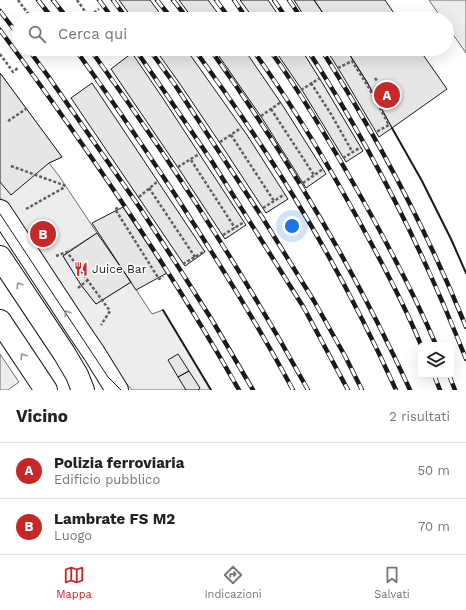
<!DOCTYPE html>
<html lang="it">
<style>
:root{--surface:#fff;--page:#f2f2f2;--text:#222;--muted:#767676;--line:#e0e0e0;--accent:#c62828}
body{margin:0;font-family:"Work Sans",sans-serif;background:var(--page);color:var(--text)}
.controls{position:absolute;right:12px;bottom:12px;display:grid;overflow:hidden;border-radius:6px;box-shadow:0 4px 16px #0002}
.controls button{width:36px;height:36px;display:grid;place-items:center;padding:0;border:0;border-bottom:1px solid var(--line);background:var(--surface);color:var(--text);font:20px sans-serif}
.you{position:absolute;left:292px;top:226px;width:14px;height:14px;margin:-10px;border:3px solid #fff;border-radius:50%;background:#1a73e8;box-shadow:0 0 0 6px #1a73e833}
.badge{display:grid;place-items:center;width:26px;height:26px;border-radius:50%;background:var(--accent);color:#fff;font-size:13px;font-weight:700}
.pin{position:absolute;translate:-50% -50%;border:2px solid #fff;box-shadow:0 1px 4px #0006}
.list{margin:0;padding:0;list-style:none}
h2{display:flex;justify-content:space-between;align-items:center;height:52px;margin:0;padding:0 16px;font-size:17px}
h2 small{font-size:13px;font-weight:400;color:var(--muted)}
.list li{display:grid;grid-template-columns:26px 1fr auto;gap:12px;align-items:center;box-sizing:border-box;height:56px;padding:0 16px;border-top:1px solid var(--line)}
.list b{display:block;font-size:15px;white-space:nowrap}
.list p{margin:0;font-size:13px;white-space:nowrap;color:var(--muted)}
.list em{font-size:13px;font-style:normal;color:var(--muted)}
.icon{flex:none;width:22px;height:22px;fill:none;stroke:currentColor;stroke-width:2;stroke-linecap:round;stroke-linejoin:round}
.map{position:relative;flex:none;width:466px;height:390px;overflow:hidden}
.search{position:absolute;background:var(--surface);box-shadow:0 4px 16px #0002;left:12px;right:12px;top:12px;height:44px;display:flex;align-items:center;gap:10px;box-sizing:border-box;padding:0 14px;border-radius:22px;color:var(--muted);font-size:15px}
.sheet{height:164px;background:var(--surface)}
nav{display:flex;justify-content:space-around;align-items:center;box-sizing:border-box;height:56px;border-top:1px solid var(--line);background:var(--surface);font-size:11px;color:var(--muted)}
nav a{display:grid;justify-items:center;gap:2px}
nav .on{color:var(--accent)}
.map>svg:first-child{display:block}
.parking{fill:#ededed;stroke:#6a6a6a}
.building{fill:#e6e6e6;stroke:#1a1a1a}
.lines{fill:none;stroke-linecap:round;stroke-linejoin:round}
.minor-casing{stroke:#1a1a1a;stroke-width:24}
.path{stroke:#5f5f5f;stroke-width:2.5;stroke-dasharray:3 2;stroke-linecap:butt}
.minor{stroke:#fff;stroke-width:22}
.tram{stroke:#1a1a1a;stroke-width:1}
.rail-casing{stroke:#1a1a1a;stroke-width:4.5}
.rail{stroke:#fff;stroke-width:3;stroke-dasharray:9;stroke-linecap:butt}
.wall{stroke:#1a1a1a;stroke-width:2}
.oneway{stroke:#989898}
.labels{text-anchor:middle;stroke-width:3;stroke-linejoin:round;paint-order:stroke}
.poi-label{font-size:12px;fill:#1a1a1a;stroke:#fff;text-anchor:start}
</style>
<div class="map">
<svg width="466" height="390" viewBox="0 0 466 390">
<rect width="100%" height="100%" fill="#fff"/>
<path class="parking" d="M429,0h37v53l-19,-27v-7h-5z
M0,73l62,84 -13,6 10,13 38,57 -30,19 -4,4 18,29 15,19 35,-22 21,32 11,-4 48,80h-79l-28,-33 -104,-160z
M0,354l19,28 -11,8h-8z"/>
<path class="building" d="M119,0h31l14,19h-31z
M179,0h29l14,19h-29z
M240,0h28l13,19h-27z
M294,0h20l13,19h-21z
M314,0h71l13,19h-71z
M155,49h31l61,86 41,64 -22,14 -42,-64 -44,-65z
M214,49h30l39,57 43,68 -20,14 -44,-70z
M274,49h27l22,35 40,67 -17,11 -44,-72z
M326,49h20l21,33 25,46 -13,9 -38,-64z
M346,49h73l28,40 -55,39 -25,-46z
M132,53l30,44 84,128 -21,14 -44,-67 -70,-103z
M0,73l62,84 -13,6 -38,32 -11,-13z
M92,83l113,169 -20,14 -114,-168z
M123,207l44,66 -31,17 -44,-67z
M42,227l7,11 -4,3 -8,-11z
M97,233l34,49 -35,22 -15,-19 -18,-29z
M178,354l11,17 -11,6 -10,-17z
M189,371l11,17 -2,2h-12l-8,-13z"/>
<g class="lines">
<defs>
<path id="minor" d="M0,211l79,120 15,22 23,37
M0,257l64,96 13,22 6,15
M0,321l46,69"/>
</defs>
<use href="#minor" class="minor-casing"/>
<path class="path" d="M18,0l14,19
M77,0l12,17
M86,19l13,-10
M0,54l13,18 6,-5
M338,68l14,-7 17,27 20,37 -13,7
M375,78l3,4
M311,83l20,31 22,39
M301,90l19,-12
M271,109l43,66
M261,116l20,-14
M8,121l21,-14
M231,135l43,66
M220,142l21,-14
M343,158l18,-11
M191,160l44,68
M11,166l55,20
M178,167l21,-13
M303,183l20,-14
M149,188l46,69
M139,197l19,-16
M118,208l-3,1 44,70 4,-3
M263,208l22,-14
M26,209l39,-22
M223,235l21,-13
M56,256l11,-4 43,59 -9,14
M183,264l22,-13
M78,288l10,-8"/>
<use href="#minor" class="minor"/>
<path class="tram" d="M0,214l108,163 13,13"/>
<defs>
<path id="rail" d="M38,0l15,19
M53,0l15,19
M99,0l14,19
M113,0l14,19
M157,0l15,19
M173,0l15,19
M216,0l14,19
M234,0l13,19
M274,0l13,19
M289,0l13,19
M0,11l19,25
M0,30c86,116 168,235 239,360
M28,49l20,27 92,132 39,60 33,52 41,70
M75,49c35,48 68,97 101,147 41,64 81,127 117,194
M90,49c79,109 153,223 218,341
M135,49l29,42 47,69 93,148 44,82
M149,49l26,36 87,132 52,84 31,55 17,34
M194,49c35,48 69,97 100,148 38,62 72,127 102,193
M210,49c77,107 145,221 200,341
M252,49c38,52 71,107 102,163 24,43 48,87 67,133
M269,49c32,44 60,92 87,139 29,51 57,103 80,157
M307,49c64,98 116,201 159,310
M321,49c56,88 106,181 145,278
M434,375l6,15
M449,375l6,15"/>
</defs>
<use href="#rail" class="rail-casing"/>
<use href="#rail" class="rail"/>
<path class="wall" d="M392,128l30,53 29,58 15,34
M163,310l48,80"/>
</g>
<defs><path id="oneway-chevron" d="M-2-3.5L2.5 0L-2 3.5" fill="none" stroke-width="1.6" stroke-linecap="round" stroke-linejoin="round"/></defs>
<g class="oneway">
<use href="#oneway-chevron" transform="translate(19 285) rotate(-124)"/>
<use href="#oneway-chevron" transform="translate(67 313) rotate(-123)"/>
<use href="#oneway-chevron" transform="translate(23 356) rotate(-124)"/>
</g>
<defs>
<symbol id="restaurant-bare" viewBox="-9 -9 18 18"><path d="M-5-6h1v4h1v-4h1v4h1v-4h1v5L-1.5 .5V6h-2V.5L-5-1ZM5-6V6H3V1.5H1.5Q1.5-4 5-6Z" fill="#c62828" stroke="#fff" stroke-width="2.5" paint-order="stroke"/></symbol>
</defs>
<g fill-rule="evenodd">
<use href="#restaurant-bare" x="71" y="259" width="20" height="20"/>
</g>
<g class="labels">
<g class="poi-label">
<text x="92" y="273">Juice Bar</text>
</g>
</g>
</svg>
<div class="controls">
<button><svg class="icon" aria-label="layers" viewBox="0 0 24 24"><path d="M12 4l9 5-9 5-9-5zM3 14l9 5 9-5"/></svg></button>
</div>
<div class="you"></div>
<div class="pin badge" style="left:387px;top:95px">A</div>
<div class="pin badge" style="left:43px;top:234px">B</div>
<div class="search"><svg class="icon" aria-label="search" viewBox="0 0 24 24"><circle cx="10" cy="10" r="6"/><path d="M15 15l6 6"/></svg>Cerca qui</div>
</div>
<section class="sheet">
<h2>Vicino<small>2 risultati</small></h2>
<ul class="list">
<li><span class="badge">A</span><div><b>Polizia ferroviaria</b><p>Edificio pubblico</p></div><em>50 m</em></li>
<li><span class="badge">B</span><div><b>Lambrate FS M2</b><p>Luogo</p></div><em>70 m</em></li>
</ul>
</section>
<nav>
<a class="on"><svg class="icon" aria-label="map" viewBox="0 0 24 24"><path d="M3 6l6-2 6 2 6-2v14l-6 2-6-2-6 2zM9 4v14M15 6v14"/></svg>Mappa</a>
<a><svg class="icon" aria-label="directions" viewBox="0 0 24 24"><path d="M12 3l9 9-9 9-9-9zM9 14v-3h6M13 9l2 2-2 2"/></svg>Indicazioni</a>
<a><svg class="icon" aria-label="saved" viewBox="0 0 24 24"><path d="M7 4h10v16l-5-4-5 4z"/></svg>Salvati</a>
</nav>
